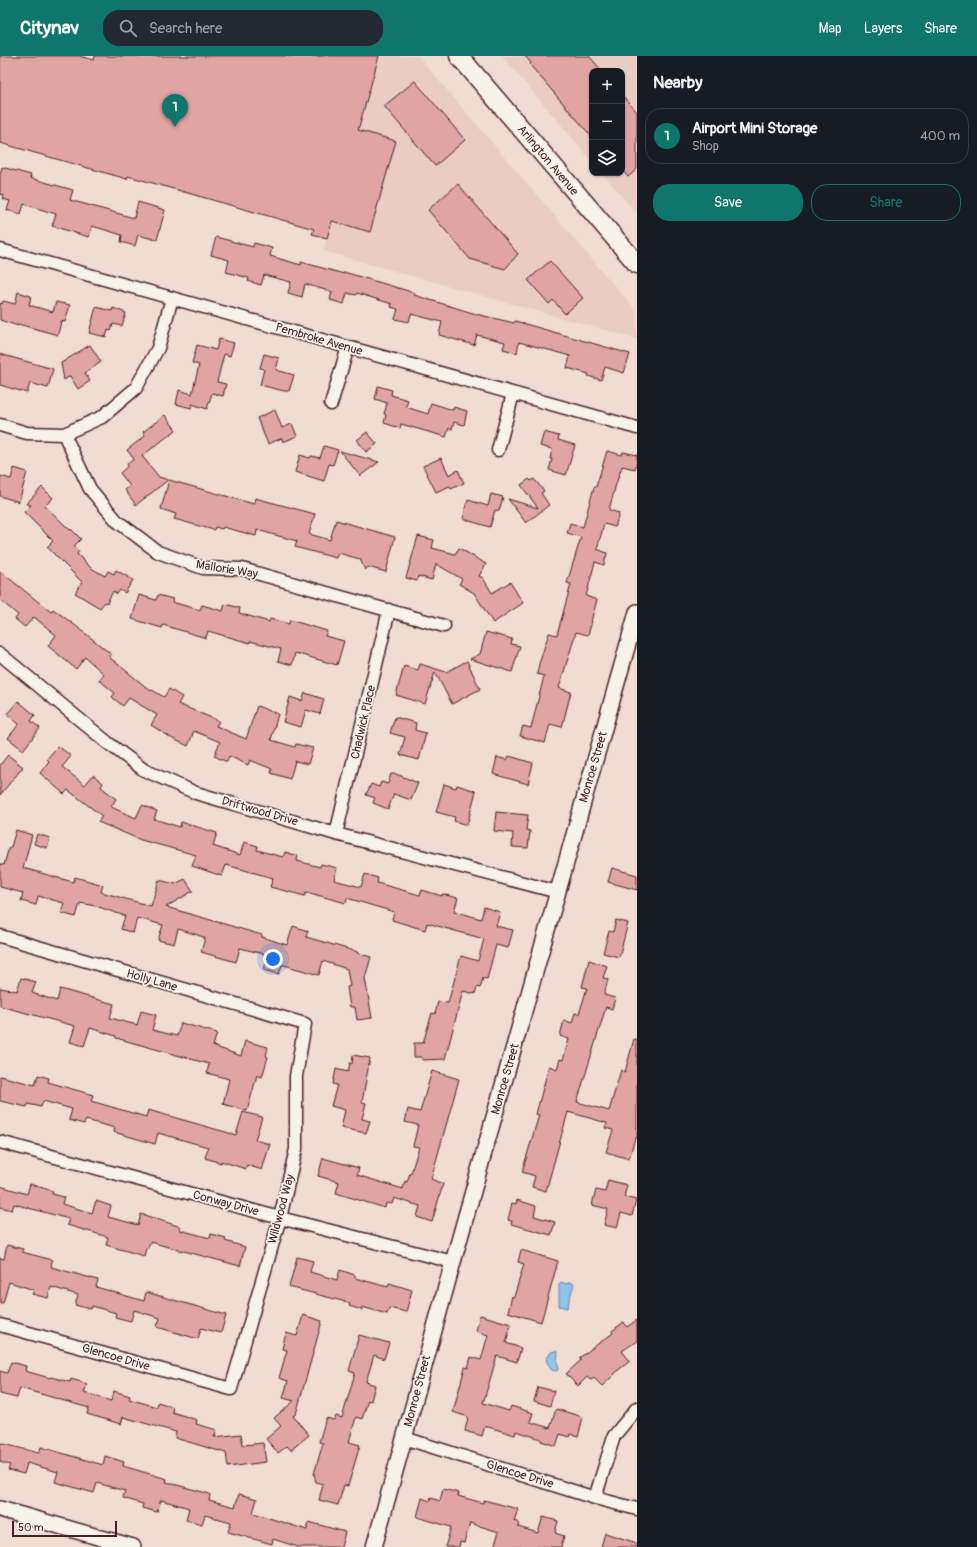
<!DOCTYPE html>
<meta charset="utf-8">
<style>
:root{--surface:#171b24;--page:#242831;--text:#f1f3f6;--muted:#9ea1a6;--line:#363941;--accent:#0f766e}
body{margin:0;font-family:Pangolin,sans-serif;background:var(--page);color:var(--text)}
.controls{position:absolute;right:12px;top:12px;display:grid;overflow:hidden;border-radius:8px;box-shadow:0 1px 3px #0004}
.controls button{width:36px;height:36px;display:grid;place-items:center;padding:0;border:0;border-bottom:1px solid var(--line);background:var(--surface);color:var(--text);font:20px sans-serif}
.scale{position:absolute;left:12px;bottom:10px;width:105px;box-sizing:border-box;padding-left:4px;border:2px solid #4a1f2b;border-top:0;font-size:11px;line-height:14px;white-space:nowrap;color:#4a1f2b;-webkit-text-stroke:3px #f7f3e8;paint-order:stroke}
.you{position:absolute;left:273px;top:903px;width:14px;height:14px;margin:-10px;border:3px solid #fff;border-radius:50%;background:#1a73e8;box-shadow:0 0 0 6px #1a73e833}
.badge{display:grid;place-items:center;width:26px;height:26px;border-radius:50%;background:var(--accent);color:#fff;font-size:13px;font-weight:700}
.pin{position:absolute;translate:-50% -33px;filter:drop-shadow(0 1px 2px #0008)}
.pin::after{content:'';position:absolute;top:21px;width:14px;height:12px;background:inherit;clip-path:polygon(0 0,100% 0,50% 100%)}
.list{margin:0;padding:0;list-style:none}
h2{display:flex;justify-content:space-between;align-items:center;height:52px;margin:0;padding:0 16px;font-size:17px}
h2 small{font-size:13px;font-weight:400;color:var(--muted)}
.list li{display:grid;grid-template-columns:26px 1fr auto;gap:12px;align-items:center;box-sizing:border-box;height:56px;margin:0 8px 8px;padding:0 8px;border:1px solid var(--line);border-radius:16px}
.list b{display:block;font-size:15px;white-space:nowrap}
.list p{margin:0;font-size:13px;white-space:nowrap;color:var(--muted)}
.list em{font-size:13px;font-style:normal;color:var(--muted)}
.actions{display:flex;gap:8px;padding:12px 16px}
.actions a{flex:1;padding:9px 0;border:1px solid var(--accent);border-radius:16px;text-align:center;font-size:14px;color:var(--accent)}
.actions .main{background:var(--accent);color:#fff}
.icon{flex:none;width:22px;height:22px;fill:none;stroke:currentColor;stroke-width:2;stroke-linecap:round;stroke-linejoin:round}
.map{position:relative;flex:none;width:637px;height:1491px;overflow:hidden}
header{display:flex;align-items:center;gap:24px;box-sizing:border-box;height:56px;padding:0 20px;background:var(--accent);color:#fff}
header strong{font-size:19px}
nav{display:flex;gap:22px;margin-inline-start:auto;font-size:14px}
.search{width:280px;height:36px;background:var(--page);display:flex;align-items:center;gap:10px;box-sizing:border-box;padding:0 14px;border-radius:16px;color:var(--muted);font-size:15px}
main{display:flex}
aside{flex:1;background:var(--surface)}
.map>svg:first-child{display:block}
.built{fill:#ebccc5}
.water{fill:#8dc4ec;stroke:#72829f}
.building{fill:#e0a5a3;stroke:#4a1f2b}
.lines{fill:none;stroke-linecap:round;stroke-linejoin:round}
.minor-casing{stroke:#4a1f2b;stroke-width:15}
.tertiary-casing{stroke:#4a1f2b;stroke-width:18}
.primary-casing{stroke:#4a1f2b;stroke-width:21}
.minor{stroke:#f7f3e8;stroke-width:12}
.tertiary{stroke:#f7f3e8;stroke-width:15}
.primary{stroke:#f7f3e8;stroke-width:18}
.labels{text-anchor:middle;stroke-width:3.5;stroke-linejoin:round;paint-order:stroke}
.street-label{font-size:12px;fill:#4a1f2b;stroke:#f7f3e8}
</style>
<header>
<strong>Citynav</strong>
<div class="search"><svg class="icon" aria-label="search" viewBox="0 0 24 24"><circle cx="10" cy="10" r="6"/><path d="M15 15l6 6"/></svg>Search here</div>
<nav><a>Map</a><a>Layers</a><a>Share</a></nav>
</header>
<main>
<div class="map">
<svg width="637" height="1491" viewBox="0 0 637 1491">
<rect width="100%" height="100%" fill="#f0dcd3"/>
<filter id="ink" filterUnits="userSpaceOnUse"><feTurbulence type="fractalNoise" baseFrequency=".025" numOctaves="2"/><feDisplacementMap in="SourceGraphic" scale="8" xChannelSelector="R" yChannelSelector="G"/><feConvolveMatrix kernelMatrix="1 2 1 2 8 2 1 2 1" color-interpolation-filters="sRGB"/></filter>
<g filter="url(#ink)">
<path class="built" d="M379,0h39l219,256v27l-314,-88z
M502,0h135v158l-35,-41h20v-102h-30v90z"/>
<path class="water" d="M561,1226l6,2 2,-2 5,2 -7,24 -8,-2v-22z
M556,1295l2,3 -1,7 2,7 -2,3c-7,1 -8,-6 -11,-11l5,-8z"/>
<path class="building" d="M0,0h79l15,4 1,-4h284l-21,74 38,11 -26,91 -38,-11 -5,17 -15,-4 2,-5 -35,-10 -151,-43 -1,3 -127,-36z
M525,0h64l13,15h-10v66l-62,-72 1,-2z
M415,25l50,59 -30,26 -51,-60z
M622,39l15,17v57l-9,8 -6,-7z
M2,111l29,8 -1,3 43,12 -3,10 64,18 4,-16 27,8 -8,30 -19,-5 -3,11 -14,-4 1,-7 -30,-9 -3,11 -37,-11 4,-12 -32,-10 -3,10 -14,-4 3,-9 -7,-2 1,-4 -4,-1v-19z
M458,128l60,70 -13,15 -35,-10 -42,-49z
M216,181l37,10 1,-4 18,5 -2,8 31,9v-3l43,12v-2l71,21 -1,2 62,19 38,9 1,-2 115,33 -6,19 -19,-6 -4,13 -13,-4 1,-2 -22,-6 3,-12 -32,-9 -19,-5 -2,11 -14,-4 2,-7 -28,-7 -3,10 -35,-10 3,-13 -31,-8 -2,8 -14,-3 3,-10 -7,-2 1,-3 -35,-11 -1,2 -9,-2 -3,11 -14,-4 2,-8 -27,-8 -3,13 -14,-4 3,-11 -27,-7 -3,10 -13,-4 1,-3 -23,-6 3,-12 -18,-5z
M550,205l33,37 -18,16 -12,-14 -4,4 -21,-24z
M18,236l13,4 -2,9 24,7 3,-10 14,3 -5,17 -4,-1 -3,14 -40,-11v2l-18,-6v-17l2,1 1,-3 12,3z
M96,251l16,4 1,-3 13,5 -4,13 -9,-2 -2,7 -3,-1 -2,7 -17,-4z
M219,283l15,4 -4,13 -6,-2 -7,28 9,2 -3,12 -11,-3 -5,16 -15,-5 -1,4 -15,-4 3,-14 13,4 7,-29 -7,-2 5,-18 19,5z
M90,289l11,17 -16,11 5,8 -12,8 -8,-13 -6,4 -3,-17z
M0,298l53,15 -5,19 -18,-5 -3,10 -27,-8z
M264,298l15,4 -3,12 18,5 -5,16h-5l-24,-6 4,-16 -4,-1z
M378,330l14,4 -1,5 17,5 -2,7 22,7 3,-11 22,7 1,-3 13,4 -3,14 -10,-3 -2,7 -3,-1 -3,9 -45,-13 -1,4 -16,-5 2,-8 -2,-1 3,-11 -12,-4z
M275,354l7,18 10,-4 5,12 -14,6 -1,-4 -14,6 -11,-26z
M165,359l11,15 -34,26 17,21 9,3 -32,25 -11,-15 5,-4 -10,-13 8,-7 -1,-2 7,-5 -7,-9 18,-14 -2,-4z
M367,376l10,12 -11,8 -9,-12z
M544,376l15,4 -1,4 17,5 -9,30 -17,-5 3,-11h-2l2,-10 -12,-3z
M324,390l14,4 -5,15 -4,-1 -5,17 -29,-9 5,-17 10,3 1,-2 9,2z
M340,395l39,11 -19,14z
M607,395l15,4 1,-3 14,3v7l-2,7 -13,-3 -6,18 -7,26 10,3 -4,14 -11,-3 -7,25 10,4 -3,12 -9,-3 -9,34 11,4 -6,21h1l-4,14 -12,-3 -17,56 12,4 -9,35 -12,-3 -5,19 -25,-7 3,-10 8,2 13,-52 -7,-2 2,-10 10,-31 8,2 14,-51 -4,-1 14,-46 -14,-4 3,-10 13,4 11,-40h2z
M441,402l8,17 9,-5 6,13 -13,6 -1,-3 -14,6 -13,-26z
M14,412l13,4 -8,30 -19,-6v-20l11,3z
M529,423l2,2 3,-2 10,12 -3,2 8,12 -23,18 -18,-24 30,9 -17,-23z
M169,424l85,24 1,-6 60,16 -6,20 21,6 6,-20 59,17 -9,35 -18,-5 -3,3 -5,-11 -22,-6 -2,5 -41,-11 2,-6 -40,-11 -1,6 -33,-9 -1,2 -7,-2 -1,3 -40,-11 2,-5 -15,-5z
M42,431l11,11 -8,8 25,24 1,-1 10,10 -7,7 5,5 -2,3 14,14 14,8 3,-5 6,3 2,-4 17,10 -8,13 -5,-3 -3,4 -4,-3 -6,12 -2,-1 -5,6 -25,-15 7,-11 -35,-35 6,-6 -29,-29 7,-7 -5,-1z
M491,438l12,3 -4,14 -4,-1 -5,17 -27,-8 5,-19 20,6z
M418,480l16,4 -2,8 23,6 4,-6 27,16 -7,12 4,2 9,15 18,-11 13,21 -30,20 -19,-30 -15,-9 3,-5 -26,-15 -4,16 -14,-4 -1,5 -11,-3z
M0,515l51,41 2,-3 23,17 35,28 -2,3 42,34 1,-1 12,7 5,-8 13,8 -4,7 41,17 -3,5 30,13 11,-33 21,8 -7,26 24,7 1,-3 17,4 -5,16 -13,-3 -5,18 -19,-6 1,-4 -22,-9 -2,5 -19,-9 -2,6 -13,-6 6,-14 -26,-11 -6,15 -15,-7 -22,-14 6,-10 -28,-17 -6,8 -11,-9 3,-4 -16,-13 5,-6 -19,-17 -9,12 -28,-23 8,-11 -22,-18 -9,10 -10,-8 3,-4 -18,-15z
M139,539l17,5 2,-5 15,4 -1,3 28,8 2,-5 21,6 2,-7 15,4 -1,5 30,9 1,-3 19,5 1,-4 37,11 -2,5 19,5 -7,24 -42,-12 -3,12 -14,-4 3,-12 -31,-8v2l-42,-12 -2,7 -43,-13 -1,3 -30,-9z
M486,576l26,7 -1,5 9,2 -8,26 -42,-13 10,-5z
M467,605l13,28 -28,15 -17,-32 -10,32 -29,-9 8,-29 14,4 2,-6 26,8z
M305,637l19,6 -4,15 -14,-4 -5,17 -18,-5 7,-25 12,4z
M18,645l17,14 -4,6 9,7 -17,22 -15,-12 11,-14 -12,-10z
M395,661l21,6 -1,7 11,3 -7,27 -19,-5 5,-18 -15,-4z
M58,690l13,10 -9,11 23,18 8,-10 10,8 -2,4 15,12 -5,8 25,11 6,-13 15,6 -3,8 26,8 1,-5 36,11 -4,13 27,9 4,-13 14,4 -1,4 26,7 2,-5 13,4 -1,5 23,6 1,-3 16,4 -3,12 27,7 4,-13 13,4 -1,5 43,12 2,-5 20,6v-2l16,4 -4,13 27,8 3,-12 16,5 -4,14 17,4 -5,18 -12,-3 -9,34 -4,-1 -3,10 -3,-1 -2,7 -12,-3 -18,68 -23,1v-3h-8v-14h9l9,-30 3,1 3,-12 10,1 13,-47 17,5 6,-22 -57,-16 -2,7 -33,-10 2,-8 -47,-14 -1,5 -40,-11 -1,4 -35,-9 3,-9 -47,-13 -4,11 -30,-10 4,-11 -55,-15 -43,-18 4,-6 -34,-26 -4,4 -24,-21 9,-12 -2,-2z
M8,699l15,12 -23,28v-30z
M509,700l24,7 -5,21 -35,-10 4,-17 10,3z
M391,718h5l22,9 -7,17 -17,-6 -6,15 -15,-6 2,-5 -9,-3 5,-11 8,3 2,-5 7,2z
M444,728l12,4 1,-3 19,6 -9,34 -13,-4 1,-4 -19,-5z
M496,756l32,3 -2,15 4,1 -2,17 -16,-1 1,-14 -19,-2z
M16,774l16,5 -9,33 50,14 2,-5 28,8 -2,7 50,14 8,-26 16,4 10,-5 8,12 -27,16 96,28v2l25,8 6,-19 15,5 -2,6 52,15 -1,1 14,4 -6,21 7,40 -15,2 -2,-13h-5l-3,-20 3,-1 -3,-17 -24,-8 -4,14 -35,-10h-2l-3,9 -15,-4 4,-15 -28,-7 -4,14 -35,-10 4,-14 -7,-3 -20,-6 -4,15 -16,-4 5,-15 -26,-7 -4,15 -12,-4 4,-13 -29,-10 -16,-3 -4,14 -15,-4 3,-10 -26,-7 -2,9 -15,-4 2,-8 -23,-6v-23l4,1 5,-18h2z
M37,778l13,4 -3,10 -13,-4z
M612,812l25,7v15l-29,-8z
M616,864l12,3 -9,34 -16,-4 6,-22 4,1z
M589,904l18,6 -4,12 5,1 -4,16 11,3 -3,11 -6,-2 -29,95 32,9 12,-41 4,2 9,-33h3v99h-2l-6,21 -23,-7 7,-22 -8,-2 2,-5 -39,-11 -22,79 -14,-4 3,-11 -13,-4 17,-57 -3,-1 13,-48 8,3 3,-10 3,1 6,-21 -9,-3 4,-16 8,3 3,-10 4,1 8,-26 -5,-1z
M21,922l15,4 -4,11 25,8 3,-12 54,15 -4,14 27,7 4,-14 15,4 -4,15 25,6 4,-13 36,10 -4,13 28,10 4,-15 23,6 -2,9 2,1 -6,20 -5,-2 -10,36 -24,-7 6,-25 -22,-6 2,-9 -93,-26v-2l-26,-8 -6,18 -14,-4 5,-16 -75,-20v-18l17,3z
M353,999l17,3 -8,44 4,1 -4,16 8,2 -4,12 -25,-5 4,-18 -14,-4 6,-21 -4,-1 3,-15 12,3 2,-9 2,1z
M432,1015l27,8 -28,100 12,5 -11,38 -15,-5 3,-11 -26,-8 -2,6 -6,-1 -1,5 -49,-15 3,-11 -21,-6 5,-18 36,10 -2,7 46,14 2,-8 2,1 3,-9h1l8,-26 -6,-1 5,-21 -13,-3 3,-13 12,3z
M38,1019l11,3 -1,4 45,13 -2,6 55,16 2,-7 88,25 7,-23 19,5 -7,23 15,4 -8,26 -15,-5 -1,4 -25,-8v2l-16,-5 3,-11 -50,-14 -3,11 -41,-12 1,-4 -29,-8 -2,4 -15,-4 3,-11 -29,-8 -2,6 -13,-3 -1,3 -27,-6v-25l35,9z
M608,1124l19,5 -3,12 12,3 -4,16 -11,-3 -4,15 -13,-3 4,-16 -16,-4 4,-15 9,2z
M30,1128l23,7 -1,3 12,3 -2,7 30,9 4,-12 15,5 -3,11 30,8 3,-11 40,13 -1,3 30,8 1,-4 15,4 -1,3 20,6 -5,19 -90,-24 -2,6h-2l-2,8 -38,-11 2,-8 -41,-12 2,-6 -55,-15 -2,6 -12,-3v-21l27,8z
M517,1144l19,6 -2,10 21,6 -4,13 -40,-11 1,-3 -4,-1 4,-17 4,1z
M7,1189l16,4 -1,3 30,8 -1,7 47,13 -2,7 48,14 2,-9 80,23 -5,18 -20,-5 -3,11 -41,-12 3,-9 -26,-8 -3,11 -16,-4 1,-4 -24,-7 -1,3 -16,-4 3,-10 -27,-8 -3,11 -16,-4 2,-4 -25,-8 -6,21h-3v-45l4,1z
M521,1194l37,11 -17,61 -33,-10 4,-16 2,1 10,-33 -6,-2z
M297,1201l16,4 -3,11 27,8 3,-10 15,5v3l33,9 1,-4 23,7 -6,22 -17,-4 -2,6 -25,-7v3l-13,-4 1,-3 -61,-16z
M303,1259l19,6 -26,93 -3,2 16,19 -18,15 -4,-4 -9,7 -12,-14 15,-13 -7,-8 20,-17 -11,-3 5,-17 -9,-3 8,-28 -5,-1 4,-16 11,3z
M480,1259l31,9 -5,19 15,5 -4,14 -20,-6 -14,47 26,8 2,-5 22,7 -3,9 20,6 6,-19 27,8 -5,20 -8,-3 -1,3 -9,-3 -4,12 -15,-5v-2l-25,-8 -1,4 -30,-9 -3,10 -17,-5 3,-14 -15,-5 12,-45 3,1 3,-11 10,3 7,-25 -12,-4z
M637,1264v21l-15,10 8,10 -17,13 1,1 -12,11 -8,-8 -3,2 -4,-3 -9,9 -12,-12 15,-14 -2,-2 34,-25 -1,-2 12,-9 3,5z
M359,1279l30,8 -5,16 -10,-4 -8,27 9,3 -4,16 -3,-1 -6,19 -6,-2 -7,25 11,3 -12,41 -4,-1 -6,20 -19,-5 4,-16 -7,-2 -2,-8 9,-31 -4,-1 7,-24 8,2 2,-4 6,2 13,-45 -6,-2z
M11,1306l15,4 -1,5 25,7 1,-1 19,5 1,-3 16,5 -3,9 27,8 3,-10 16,5 -1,3 28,8 1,-5 15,5 -1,5 25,8 -1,4 21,6 -3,7 27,-3 2,11 20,-2 3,19 -38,5 -2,-14 -51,-15 1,-6 -53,-15 -2,7 -34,-10 2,-6 -69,-20 -3,10 -17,-4v-23l7,2z
M538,1331l16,4 -4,15 -16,-5z
M0,1387l39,10 2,-6 62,18 2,-9 19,6 -1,4 44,13 -1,3 44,12 -1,6 26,7 4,-13 18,5 -4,14 54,17 2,-8 36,10 -4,15h-43l-25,-8 -1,5 -44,-12 3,-10 -26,-7 -3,9 -16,-4 3,-12 -28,-8 -4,12 -15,-4 1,-4 -20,-6 2,-7 -28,-8 -3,10 -39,-11 3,-10 -31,-9 -3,11 -16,-4 2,-5 -10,-3z
M443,1433l16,4 -1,3 25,7 1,-3 34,9 -4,12 5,2 -1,4 20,6 5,-16 15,4 -3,12 9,3 -3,11h-67l5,-15 -29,-9 -6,20 -4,-1 -1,5h-14l6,-20 -34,-10 5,-19 8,3 1,-3 9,3z
M605,1477l32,10v4h-36z"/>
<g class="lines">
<defs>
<path id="minor" d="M0,194l637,178
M331,348l17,-57
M0,369l27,8 37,1 38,-17 34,-29 22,-40 14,-50
M64,378l26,55 27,32 41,31 45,16 39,1 202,57
M498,394l15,-56
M0,598l108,89 36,27 52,23 140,41 222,58
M336,778l53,-224
M0,880l305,88 -9,52v73l-16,69 -49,171 -231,-64
M0,1086l280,76 173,44
M404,1382l191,60 42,11
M595,1442l19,-62 23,-28"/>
<path id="tertiary" d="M0,1453l133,38
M374,1491l79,-285 184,-650"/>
<path id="primary" d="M459,0l178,208"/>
</defs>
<use href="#minor" class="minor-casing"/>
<use href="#tertiary" class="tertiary-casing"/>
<use href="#primary" class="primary-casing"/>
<use href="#minor" class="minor"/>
<use href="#tertiary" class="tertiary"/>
<use href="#primary" class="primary"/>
</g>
</g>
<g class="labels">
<g class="street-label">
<text transform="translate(548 104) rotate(50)" y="4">Arlington Avenue</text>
<text transform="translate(319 283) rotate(16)" y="4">Pembroke Avenue</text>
<text transform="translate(227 513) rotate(9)" y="4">Mallorie Way</text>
<text transform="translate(363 666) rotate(-77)" y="4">Chadwick Place</text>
<text transform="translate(593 711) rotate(-74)" y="4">Monroe Street</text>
<text transform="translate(260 755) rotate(16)" y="4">Driftwood Drive</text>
<text transform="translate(152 924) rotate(16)" y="4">Holly Lane</text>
<text transform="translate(505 1023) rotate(-74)" y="4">Monroe Street</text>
<text transform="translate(226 1147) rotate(15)" y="4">Conway Drive</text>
<text transform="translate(281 1153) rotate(-75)" y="4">Wildwood Way</text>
<text transform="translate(116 1301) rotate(16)" y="4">Glencoe Drive</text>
<text transform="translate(417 1335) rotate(-75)" y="4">Monroe Street</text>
<text transform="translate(520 1418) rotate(17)" y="4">Glencoe Drive</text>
</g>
</g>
</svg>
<div class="controls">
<button>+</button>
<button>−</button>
<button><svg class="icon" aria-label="layers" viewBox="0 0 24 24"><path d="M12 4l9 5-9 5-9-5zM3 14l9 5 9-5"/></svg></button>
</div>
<div class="scale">50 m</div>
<div class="you"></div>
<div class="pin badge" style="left:175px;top:71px">1</div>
</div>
<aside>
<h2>Nearby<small></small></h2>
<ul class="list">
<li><span class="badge">1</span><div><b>Airport Mini Storage</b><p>Shop</p></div><em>400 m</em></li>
</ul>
<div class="actions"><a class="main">Save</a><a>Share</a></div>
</aside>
</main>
